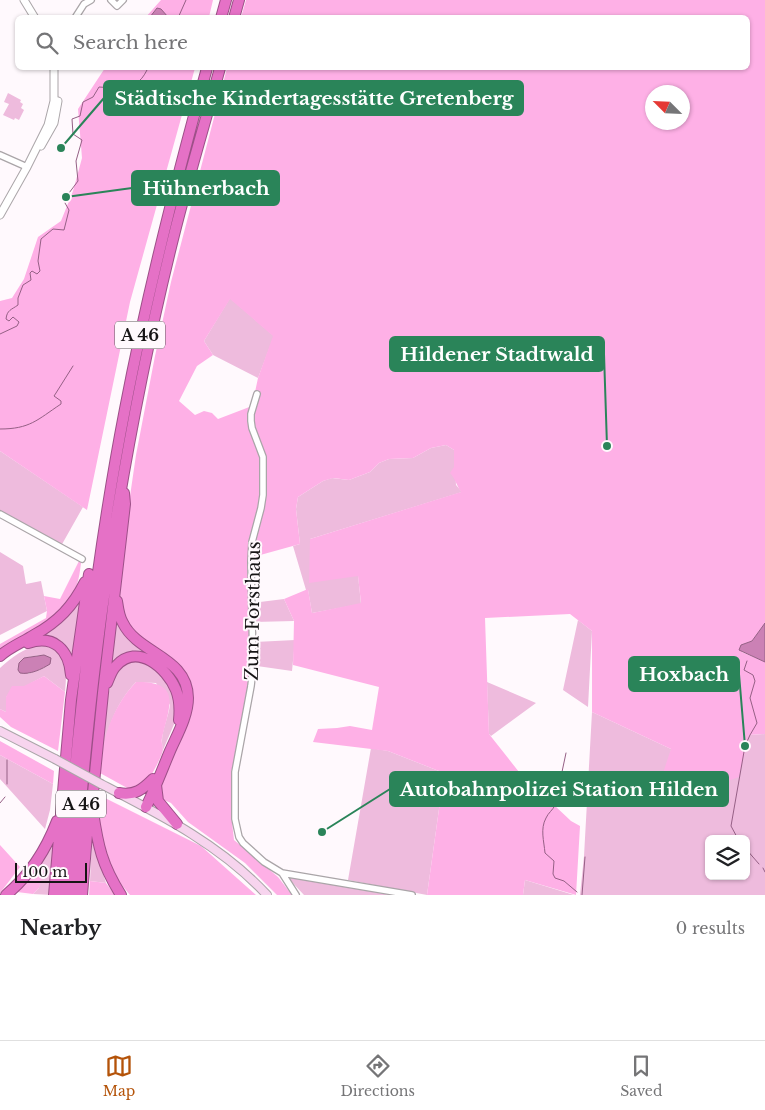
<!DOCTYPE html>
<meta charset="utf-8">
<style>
:root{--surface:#fff;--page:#f6f6f6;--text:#202124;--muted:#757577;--line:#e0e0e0;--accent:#b45309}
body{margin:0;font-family:"Libre Baskerville",serif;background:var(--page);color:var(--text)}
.controls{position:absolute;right:15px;bottom:15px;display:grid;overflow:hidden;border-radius:8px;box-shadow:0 1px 4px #0004}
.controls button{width:45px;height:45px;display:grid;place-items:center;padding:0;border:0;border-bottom:1px solid var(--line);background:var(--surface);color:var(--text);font:25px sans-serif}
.compass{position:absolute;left:645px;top:85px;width:45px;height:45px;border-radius:50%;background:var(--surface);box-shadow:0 1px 4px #0004;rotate:294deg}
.scale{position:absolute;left:15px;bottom:12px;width:72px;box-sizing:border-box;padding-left:5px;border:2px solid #161415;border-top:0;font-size:14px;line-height:18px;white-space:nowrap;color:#161415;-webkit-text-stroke:4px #fff9fd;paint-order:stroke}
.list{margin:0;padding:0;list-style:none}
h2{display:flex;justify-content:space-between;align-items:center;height:65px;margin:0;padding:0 20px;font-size:21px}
h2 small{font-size:16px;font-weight:400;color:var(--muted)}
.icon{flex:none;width:28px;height:28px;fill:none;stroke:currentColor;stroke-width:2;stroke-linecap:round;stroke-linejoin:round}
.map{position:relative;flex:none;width:765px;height:895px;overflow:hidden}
.search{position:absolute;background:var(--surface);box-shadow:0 1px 4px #0004;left:15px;right:15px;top:15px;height:55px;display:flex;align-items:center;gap:12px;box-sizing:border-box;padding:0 18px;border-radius:8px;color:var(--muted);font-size:19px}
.sheet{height:145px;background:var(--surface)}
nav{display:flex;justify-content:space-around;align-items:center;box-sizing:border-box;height:70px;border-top:1px solid var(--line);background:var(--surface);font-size:14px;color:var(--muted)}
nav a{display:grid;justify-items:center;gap:2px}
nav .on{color:var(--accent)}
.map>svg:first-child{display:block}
.green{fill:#ebd;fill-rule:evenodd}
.forest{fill:#feb0e6;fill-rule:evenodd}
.water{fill:#cb81b5;stroke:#956085}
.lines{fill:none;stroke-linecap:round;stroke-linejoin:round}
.stream{stroke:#956085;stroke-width:1}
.minor-casing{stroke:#aaa5a8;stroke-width:8}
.tertiary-casing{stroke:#aaa5a8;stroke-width:9}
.secondary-casing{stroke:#aaa5a8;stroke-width:10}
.motorway-casing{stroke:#9d5088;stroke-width:12}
.minor{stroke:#fff;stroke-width:5.5}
.tertiary{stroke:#fff;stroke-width:7}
.secondary{stroke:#f7d4ee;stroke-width:8}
.motorway{stroke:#e571c6;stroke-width:10}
.secondary-bridge-casing{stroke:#aaa5a8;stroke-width:10;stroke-linecap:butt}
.secondary-bridge{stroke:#f7d4ee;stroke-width:8}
.labels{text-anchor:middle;stroke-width:4;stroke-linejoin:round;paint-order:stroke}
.shield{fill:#fff9fd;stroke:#5c595b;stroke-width:1}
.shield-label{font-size:16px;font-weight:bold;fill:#161415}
.street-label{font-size:18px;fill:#161415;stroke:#fff9fd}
.leader{fill:none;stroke:#2a8459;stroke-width:2}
.callout-dot{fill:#2a8459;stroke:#fff9fd;stroke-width:2}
.callout{fill:#2a8459;stroke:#2a8459;stroke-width:2}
.callout-label{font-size:19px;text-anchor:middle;font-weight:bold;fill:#fff}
</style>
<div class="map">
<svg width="765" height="895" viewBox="0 0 765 895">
<rect width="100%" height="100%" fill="#fff9fd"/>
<path class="green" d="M8,93l13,7 -1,2 3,2 -2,4 3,2 -5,10 -4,-2 -1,2 -11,-5 6,-11 -5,-2z
M230,298l44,38 -16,42 -45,-23 -9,-14z
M446,445l8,5 2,35 6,7 -152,47 48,36 3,29 -49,9 -4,-23h-2l-13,-44 7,-2 -4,-35 2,-12 25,-16 9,-3 17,2 21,-8 9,-9 10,-4 24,-1 18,-10z
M0,451l83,56 -22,39 -61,-35z
M0,552l23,14 3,18 15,-3 6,30 -47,24z
M82,593l-11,67 -34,-22c22,-11 31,-26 45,-45z
M284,599l10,22 -40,1 -1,-19z
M115,603l43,54 23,23 2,19 -42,-44 -31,14z
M578,620l14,11 -4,76 -25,-17z
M295,640l-3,31 -35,-5 -2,-24z
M40,645c29,1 27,25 25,47l-21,-16 -38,21v15l-6,-3v-41c12,-11 24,-20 40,-23zM40,655l7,11 -19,8 -4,-16z
M134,661h7l19,11 14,22 1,28 -12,28c-4,-15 5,-30 7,-45l-14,-22 -20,-1c-22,23 -28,48 -36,77 2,-21 5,-82 23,-94 3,-2 7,-3 11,-4z
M487,682l49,21 -45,33 -2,-2z
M592,712l79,37 -2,51 10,-20 26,4 44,-49 16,-1v161h-185l4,-39zM709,839h37v37h-37z
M371,748l17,3 56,22 -17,122 -79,-15z
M0,755l53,29 -3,26 -5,19 -45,-50z
M55,833l-4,62 -18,-1 6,-6 2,-26z
M92,838l14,45 -16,-2z
M291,878l100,17h-87l-14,-15z
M525,880l49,15h-51z"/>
<path class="forest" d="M161,0h52l-4,17 -64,1z
M246,0h519v623l-13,18 -11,4 1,7 23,10v72l-16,1 -10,42 -17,6 -18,1 -25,-4 -10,20 -6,4 -5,-4 2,-18 11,-33 -79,-37v-81l-22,-17 -85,4 4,116 30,38 52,49 9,5 -4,69 -51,-15 -2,15h-96l17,-122 -56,-22 -75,-9 5,-13 19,-1 13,-2 22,4 7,-43 -86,-22 1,-44 -10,-22 24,-10 4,24 49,-10 -3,-27 -49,7 1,-44 151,-47c-4,-6 -6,-14 -11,-19l4,-6v-17l-8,-5 -15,3 -18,10 -24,1 -10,4 -9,9 -21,8 -16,-2 -10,3 -25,16 -2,12 4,35 -47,13 -6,5 5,104 -11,65 -10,42v41l3,26 44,37 14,18h-15l-32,-32 -57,-41 -17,-19 -7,-3 -3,-3 -1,-11 32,-92 -50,-55 -16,-16 -7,-18 10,-102 7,-48 19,-99 16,-74 56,-214h521v-50l-507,-1zM652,92h30v30h-30zM230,299l43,37 -15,42 -6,28 -34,13 -6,-6 -8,-2 -9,4 -16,-14 18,-35 16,-11 -9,-14z
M105,68h90l-65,234 -43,208 -87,-59v-150l12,-3 12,-19 14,-42 23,-16 12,-30 9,-33 -4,-49z
M82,555c-1,8 -2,18 -4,26 -10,36 -50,53 -78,71v-8l46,-26 1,-7 -3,-15 16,3z
M44,676l21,16 -7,59 -47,-24 -11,-10v-8l6,3v-15l6,-11h12z
M136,682c47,-1 33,25 26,56 -1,5 1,8 1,12 -1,6 -13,30 -19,34 -4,3 -10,4 -15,5l-29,-16c1,-33 13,-67 36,-91z
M0,741l54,30 -1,13 -53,-29z
M99,795l102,51 55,49h-126l-15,-18 -14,-42 -4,-30z
M0,845l20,22 -20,26z
M41,862l5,3 -7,23 -6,6 -16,-2z
M90,881l16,2 9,12h-26z"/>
<path class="water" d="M157,8l4,1 7,8h-18z
M765,623v39l-26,-12 2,-5 11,-4z
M44,655l7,3 -1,6c-8,5 -20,11 -30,9l-2,-3 1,-7 5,-5z"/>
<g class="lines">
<path class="stream" d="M178,18l8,-18
M0,334l17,-8 2,-4 -6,-5 -4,4 -3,-2c1,-9 5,-9 12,-14v-7l5,-13 8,-5 -1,-7 2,-2 5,3 3,-3 -2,-10 3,-22 12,-10 11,1 5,-20 -4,-7 1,-6 12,-16 -2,-20 6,-21 -9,-6 -1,-15 8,-3 3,-14 10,-5 6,-10c9,1 33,0 40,-6 4,-3 7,-9 9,-13
M0,429c30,0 37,-9 61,-25v-3l-7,-5 2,-3 17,-27
M566,753l-11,52c-2,5 -7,8 -9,13 -6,11 -2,23 -1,35l9,8 -1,13 2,4 9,3 13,11
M7,760v24
M0,803l5,-6
M738,839l-7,-13 14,-80 5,-11 7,-12 -7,-25 5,-17 -2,-6 -9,-5 3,-9
M746,849l13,15
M763,868l2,4
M582,895l3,-38"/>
<defs>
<path id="minor" d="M111,0l6,6 6,-6
M75,18l9,-14 7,-4
M0,155l27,12
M257,394l-6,20v7l1,7 11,29v38l-2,13 -9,34 -1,20 2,106 -2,18 -16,86v47l4,18 4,6 21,19 18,11 14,22
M0,514l82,45
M282,873l130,22"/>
<path id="tertiary" d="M24,0l11,18
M41,146l13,-23 4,-22
M0,215l27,-48 21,-42 6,-24v-33"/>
<path id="secondary" d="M0,731l55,28
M101,784c60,31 120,61 166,111"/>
<path id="motorway" d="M221,18l5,-18
M234,18l5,-18
M117,601c1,7 2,16 6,22 15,31 65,34 65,75 0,18 -11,37 -18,53 -8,19 -15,38 -24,56
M28,643c26,-9 41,7 43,32
M0,656c10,-9 23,-14 34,-21 24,-13 39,-29 51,-53
M107,683c3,-6 4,-12 9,-17 21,-24 51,2 60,24 4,10 4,20 3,30
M156,785l2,16 19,23
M119,793c16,3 24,-4 34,-14
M93,812c5,34 9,53 28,83
M87,828l5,-25 11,-110 22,-189 -1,-11
M6,895c24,-20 40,-45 51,-74
M54,895l17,-195 18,-126
M64,895c13,-163 30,-326 61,-486 22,-115 51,-229 82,-341
M73,895c9,-111 19,-222 36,-332 17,-110 38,-220 65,-328 14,-56 31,-112 46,-167
M82,895l6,-73"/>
</defs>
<use href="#minor" class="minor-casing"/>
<use href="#tertiary" class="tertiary-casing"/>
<use href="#secondary" class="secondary-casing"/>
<use href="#motorway" class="motorway-casing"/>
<use href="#minor" class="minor"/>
<use href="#tertiary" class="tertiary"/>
<use href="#secondary" class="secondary"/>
<use href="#motorway" class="motorway"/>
<defs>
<path id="secondary-bridge" d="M55,759l46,25"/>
</defs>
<use href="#secondary-bridge" class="secondary-bridge-casing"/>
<use href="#secondary-bridge" class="secondary-bridge"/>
</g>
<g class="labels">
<g class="shield">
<rect x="115" y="321.5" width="50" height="27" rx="4"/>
<rect x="56" y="790.5" width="50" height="27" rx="4"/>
</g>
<g class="shield-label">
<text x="140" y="341">A 46</text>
<text x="81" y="810">A 46</text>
</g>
<g class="street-label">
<text transform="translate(253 611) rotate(-89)" y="6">Zum Forsthaus</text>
</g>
</g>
<path class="leader" d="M61 148L104 98M66 197L132 188M607 446L604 354M745 746L739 674M322 832L390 789"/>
<g class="callout-dot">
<circle cx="61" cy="148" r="5"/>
<circle cx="66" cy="197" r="5"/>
<circle cx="607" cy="446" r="5"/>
<circle cx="745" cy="746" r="5"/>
<circle cx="322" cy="832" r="5"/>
</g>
<g class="callout">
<rect x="104" y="81" width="419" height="34" rx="5"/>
<rect x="132" y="171" width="147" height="34" rx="5"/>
<rect x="390" y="337" width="214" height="34" rx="5"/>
<rect x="629" y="657" width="110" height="34" rx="5"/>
<rect x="390" y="772" width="338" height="34" rx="5"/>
</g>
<g class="callout-label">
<text x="314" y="105">Städtische Kindertagesstätte Gretenberg</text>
<text x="206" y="195">Hühnerbach</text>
<text x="497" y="361">Hildener Stadtwald</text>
<text x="684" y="681">Hoxbach</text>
<text x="559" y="796">Autobahnpolizei Station Hilden</text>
</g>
</svg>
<div class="controls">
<button><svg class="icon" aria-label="layers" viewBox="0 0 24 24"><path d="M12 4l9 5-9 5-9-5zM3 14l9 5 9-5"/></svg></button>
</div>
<svg class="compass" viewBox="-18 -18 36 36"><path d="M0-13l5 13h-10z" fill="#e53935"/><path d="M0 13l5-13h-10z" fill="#757577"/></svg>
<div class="scale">100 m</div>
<div class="search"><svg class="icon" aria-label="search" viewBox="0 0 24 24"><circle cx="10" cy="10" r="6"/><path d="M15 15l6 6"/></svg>Search here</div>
</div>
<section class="sheet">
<h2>Nearby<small>0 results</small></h2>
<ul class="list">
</ul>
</section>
<nav>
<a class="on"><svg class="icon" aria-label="map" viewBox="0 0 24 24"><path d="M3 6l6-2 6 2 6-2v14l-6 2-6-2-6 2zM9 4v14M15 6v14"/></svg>Map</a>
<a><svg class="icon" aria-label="directions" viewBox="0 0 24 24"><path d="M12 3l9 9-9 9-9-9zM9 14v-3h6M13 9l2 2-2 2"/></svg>Directions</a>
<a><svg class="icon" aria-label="saved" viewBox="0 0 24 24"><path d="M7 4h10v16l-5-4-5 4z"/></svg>Saved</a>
</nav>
